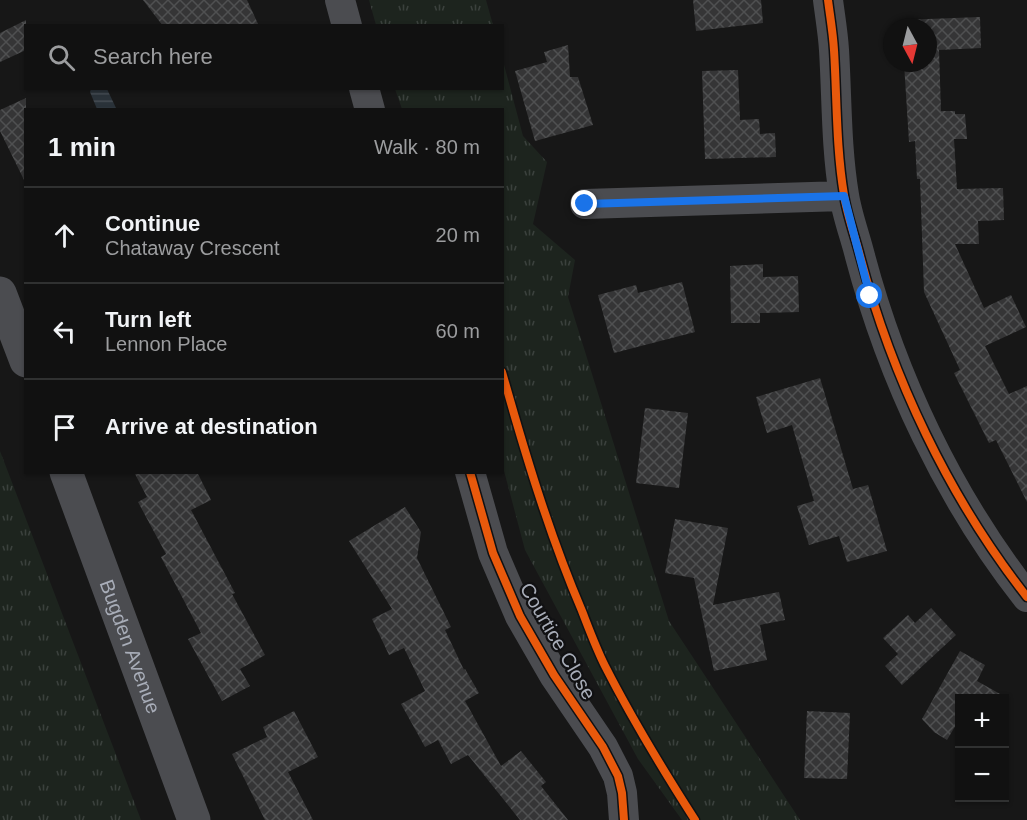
<!DOCTYPE html>
<meta charset="utf-8">
<style>
:root{--surface:#111;--page:#1e1f1f;--text:#f1f3f6;--muted:#9c9d9f;--line:#303131}
body{margin:0;font-family:Arial,sans-serif;background:var(--page);color:var(--text)}
.controls{position:absolute;right:18px;bottom:18px;display:grid;overflow:hidden;border-radius:0px;box-shadow:0 2px 4px #0004}
.controls button{width:54px;height:54px;display:grid;place-items:center;padding:0;border:0;border-bottom:2px solid var(--line);background:var(--surface);color:var(--text);font:30px sans-serif}
.compass{position:absolute;left:883px;top:18px;width:54px;height:54px;border-radius:50%;background:var(--surface);box-shadow:0 2px 4px #0004;rotate:173deg}
.stop{position:absolute;width:18px;height:18px;margin:-14px;border:4px solid #1a73e8;border-radius:50%;background:#fff}
.stop.end{background:#1a73e8;border-color:#fff;box-shadow:0 2px 6px #0008}
.list{margin:0;padding:0;list-style:none}
h2{display:flex;justify-content:space-between;align-items:center;height:78px;margin:0;padding:0 24px;font-size:26px}
h2 small{font-size:20px;font-weight:400;color:var(--muted)}
.list li{display:grid;grid-template-columns:39px 1fr auto;gap:18px;align-items:center;box-sizing:border-box;height:96px;padding:0 24px;border-top:2px solid var(--line)}
.list b{display:block;font-size:22px;white-space:nowrap}
.list p{margin:0;font-size:20px;white-space:nowrap;color:var(--muted)}
.list em{font-size:20px;font-style:normal;color:var(--muted)}
.icon{flex:none;width:33px;height:33px;fill:none;stroke:currentColor;stroke-width:2;stroke-linecap:round;stroke-linejoin:round}
.map{position:relative;flex:none;width:1027px;height:820px;overflow:hidden}
.search{position:absolute;background:var(--surface);box-shadow:0 2px 4px #0004;left:24px;top:24px;width:480px;height:66px;display:flex;align-items:center;gap:15px;box-sizing:border-box;padding:0 21px;border-radius:0px;color:var(--muted);font-size:22px}
.panel{position:absolute;background:var(--surface);box-shadow:0 2px 4px #0004;left:24px;top:108px;width:480px;height:366px;border-radius:0px}
.map>svg:first-child{display:block}
.park{fill:url(#park-tufts)}
.water{fill:url(#water-rules)}
.building{fill:url(#building-cross-hatch)}
.lines{fill:none;stroke-linecap:round;stroke-linejoin:round}
.minor{stroke:#4b4c50;stroke-width:30}
.tertiary{stroke:#4b4c50;stroke-width:33}
.cycleway-casing{stroke:#111113;stroke-width:11}
.cycleway{stroke:#e8590c;stroke-width:8}
.route{stroke:#1a73e8;stroke-width:8}
.labels{text-anchor:middle;stroke-width:4.5;stroke-linejoin:round;paint-order:stroke}
.street-label{font-size:20px;fill:#a8adb8;stroke:#111113}
</style>
<div class="map">
<svg width="1027" height="820" viewBox="0 0 1027 820">
<defs>
<pattern id="park-tufts" width="24" height="20" patternUnits="userSpaceOnUse" patternTransform="scale(1.5)"><rect width="24" height="20" fill="#1d241e"/><path d="M3 7l-1-3M5 7V3M7 7l1-3M15 17l-1-3M17 17v-4M19 17l1-3" fill="none" stroke="#3b413d"/></pattern>
<pattern id="water-rules" width="6" height="5" patternUnits="userSpaceOnUse" patternTransform="scale(1.5)"><rect width="6" height="5" fill="#2a3239"/><path d="M0 2.5h6" fill="none" stroke="#464d54"/></pattern>
<pattern id="building-cross-hatch" width="8" height="8" patternUnits="userSpaceOnUse" patternTransform="scale(1.5)"><rect width="8" height="8" fill="#353536"/><path d="M0 0l8 8M0 8l8-8" fill="none" stroke="#4f5051"/></pattern>
</defs>
<rect width="100%" height="100%" fill="#171717"/>
<path class="park" d="M369,0h117l7,25h-117z
M503,61l20,75 24,26 -14,62 42,36 -7,37 101,324 131,199h-118l-44,-61 -113,-209 -22,-83 -1,-357 -100,-1 -7,-20 107,-1z
M0,451l141,369h-141z"/>
<path class="water" d="M91,89h16l9,19v1h-19l-7,-17z"/>
<path class="building" d="M143,0h104l12,26h-96z
M693,0h68l2,23 -67,8z
M980,17l1,31 -42,2 2,61h14v3h10l2,25h-13l3,50 46,-1 1,32 -26,1 1,23h-24l29,64 27,-13 15,32 -41,19 24,48 18,-8v116l-31,-62 -7,3 -35,-70 6,-3 -36,-78 -4,-113h-3l-2,-38 -6,1 -5,-79h24v-36h-25l-1,-7z
M26,20v30l-26,12v-29z
M568,45l2,32h8l15,48 -58,16 -20,-70 32,-9 -3,-10z
M738,70l2,50 19,-1 1,15 15,-1 1,24 -71,2 -3,-88z
M26,98v86l-26,-53v-21z
M763,264v13l35,-1 1,36 -39,1v10h-29l-1,-57z
M682,282l13,50 -81,21 -16,-58 38,-10 2,8z
M820,378l33,111 15,-4 19,66 -40,11 -8,-26 -30,9 -12,-39 17,-5 -22,-76 -25,8 -11,-36z
M645,408l43,5 -9,75 -43,-5z
M134,472h63l14,28 -20,10 44,83 -3,1 33,61 -25,14 10,17 -28,15 -34,-62 13,-6 -40,-76 5,-3 -28,-52 9,-5z
M405,507l16,25 -4,26 34,69 -6,3 19,40 1,-1 14,24 -14,8 36,65 20,-15 25,31 -5,4 27,34h-48l-52,-65 -17,9 -13,-24 -13,7 -24,-43 24,-13 -21,-43 -15,7 -17,-36 20,-10 -43,-68z
M675,519l53,9 -15,77 66,-13 6,28 -25,5 7,35 -53,11 -20,-93 -29,-5z
M931,608l25,27 -54,50 -17,-19 13,-12 -15,-16 25,-23 7,8z
M960,651l25,14 -8,16 32,18h-49v19l-13,22 -13,-8 -12,-13z
M294,711l24,46 -30,15 25,48h-48l-33,-66 35,-17 -4,-10z
M807,711l43,2 -3,66 -43,-1z"/>
<g class="lines">
<path class="minor" d="M340,0l7,26
M828,0c2,16 5,33 6,50 3,48 2,97 10,145 3,20 11,41 16,61 32,121 89,242 167,341
M364,88l6,22
M585,204l259,-8
M470,472l23,81 27,63 34,59 49,72 15,29 4,17 2,27"/>
<g class="tertiary">
<path d="M0,293l26,68"/>
<path id="s1" d="M66,472l128,348"/>
</g>
<defs>
<path id="cycleway" d="M828,0c2,16 5,33 6,50 3,48 2,97 10,145 3,20 11,41 16,61 32,121 89,242 167,341
M502,372c23,81 47,162 80,239 7,18 14,37 23,55 27,53 58,104 90,154
M470,472l23,81 27,63 34,59 49,72 15,29 4,17 2,27"/>
</defs>
<use href="#cycleway" class="cycleway-casing"/>
<use href="#cycleway" class="cycleway"/>
</g>
<g class="lines">
<path class="route" d="M585,204l259,-8 26,100"/>
</g>
<g class="labels">
<g class="street-label">
<text transform="translate(558 641) rotate(60)" y="7">Courtice Close</text>
<text dy="7" stroke="none"><textPath href="#s1" startOffset="186">Bugden Avenue</textPath></text>
</g>
</g>
</svg>
<div class="controls">
<button>+</button>
<button>−</button>
</div>
<svg class="compass" viewBox="-18 -18 36 36"><path d="M0-13l5 13h-10z" fill="#e53935"/><path d="M0 13l5-13h-10z" fill="#9c9d9f"/></svg>
<div class="stop" style="left:870px;top:296px"></div>
<div class="stop end" style="left:585px;top:204px"></div>
<div class="search"><svg class="icon" aria-label="search" viewBox="0 0 24 24"><circle cx="10" cy="10" r="6"/><path d="M15 15l6 6"/></svg>Search here</div>
<section class="panel">
<h2>1 min<small>Walk · 80 m</small></h2>
<ul class="list">
<li><svg class="icon" aria-label="ahead" viewBox="0 0 24 24"><path d="M12 20V5M6 11l6-6 6 6"/></svg><div><b>Continue</b><p>Chataway Crescent</p></div><em>20 m</em></li>
<li><svg class="icon" aria-label="left" viewBox="0 0 24 24"><path d="M17 20v-9H6M10 6l-5 5 5 5"/></svg><div><b>Turn left</b><p>Lennon Place</p></div><em>60 m</em></li>
<li><svg class="icon" aria-label="arrive" viewBox="0 0 24 24"><path d="M6 21V4h12l-3 4 3 4H6"/></svg><div><b>Arrive at destination</b></div></li>
</ul>
</section>
</div>
